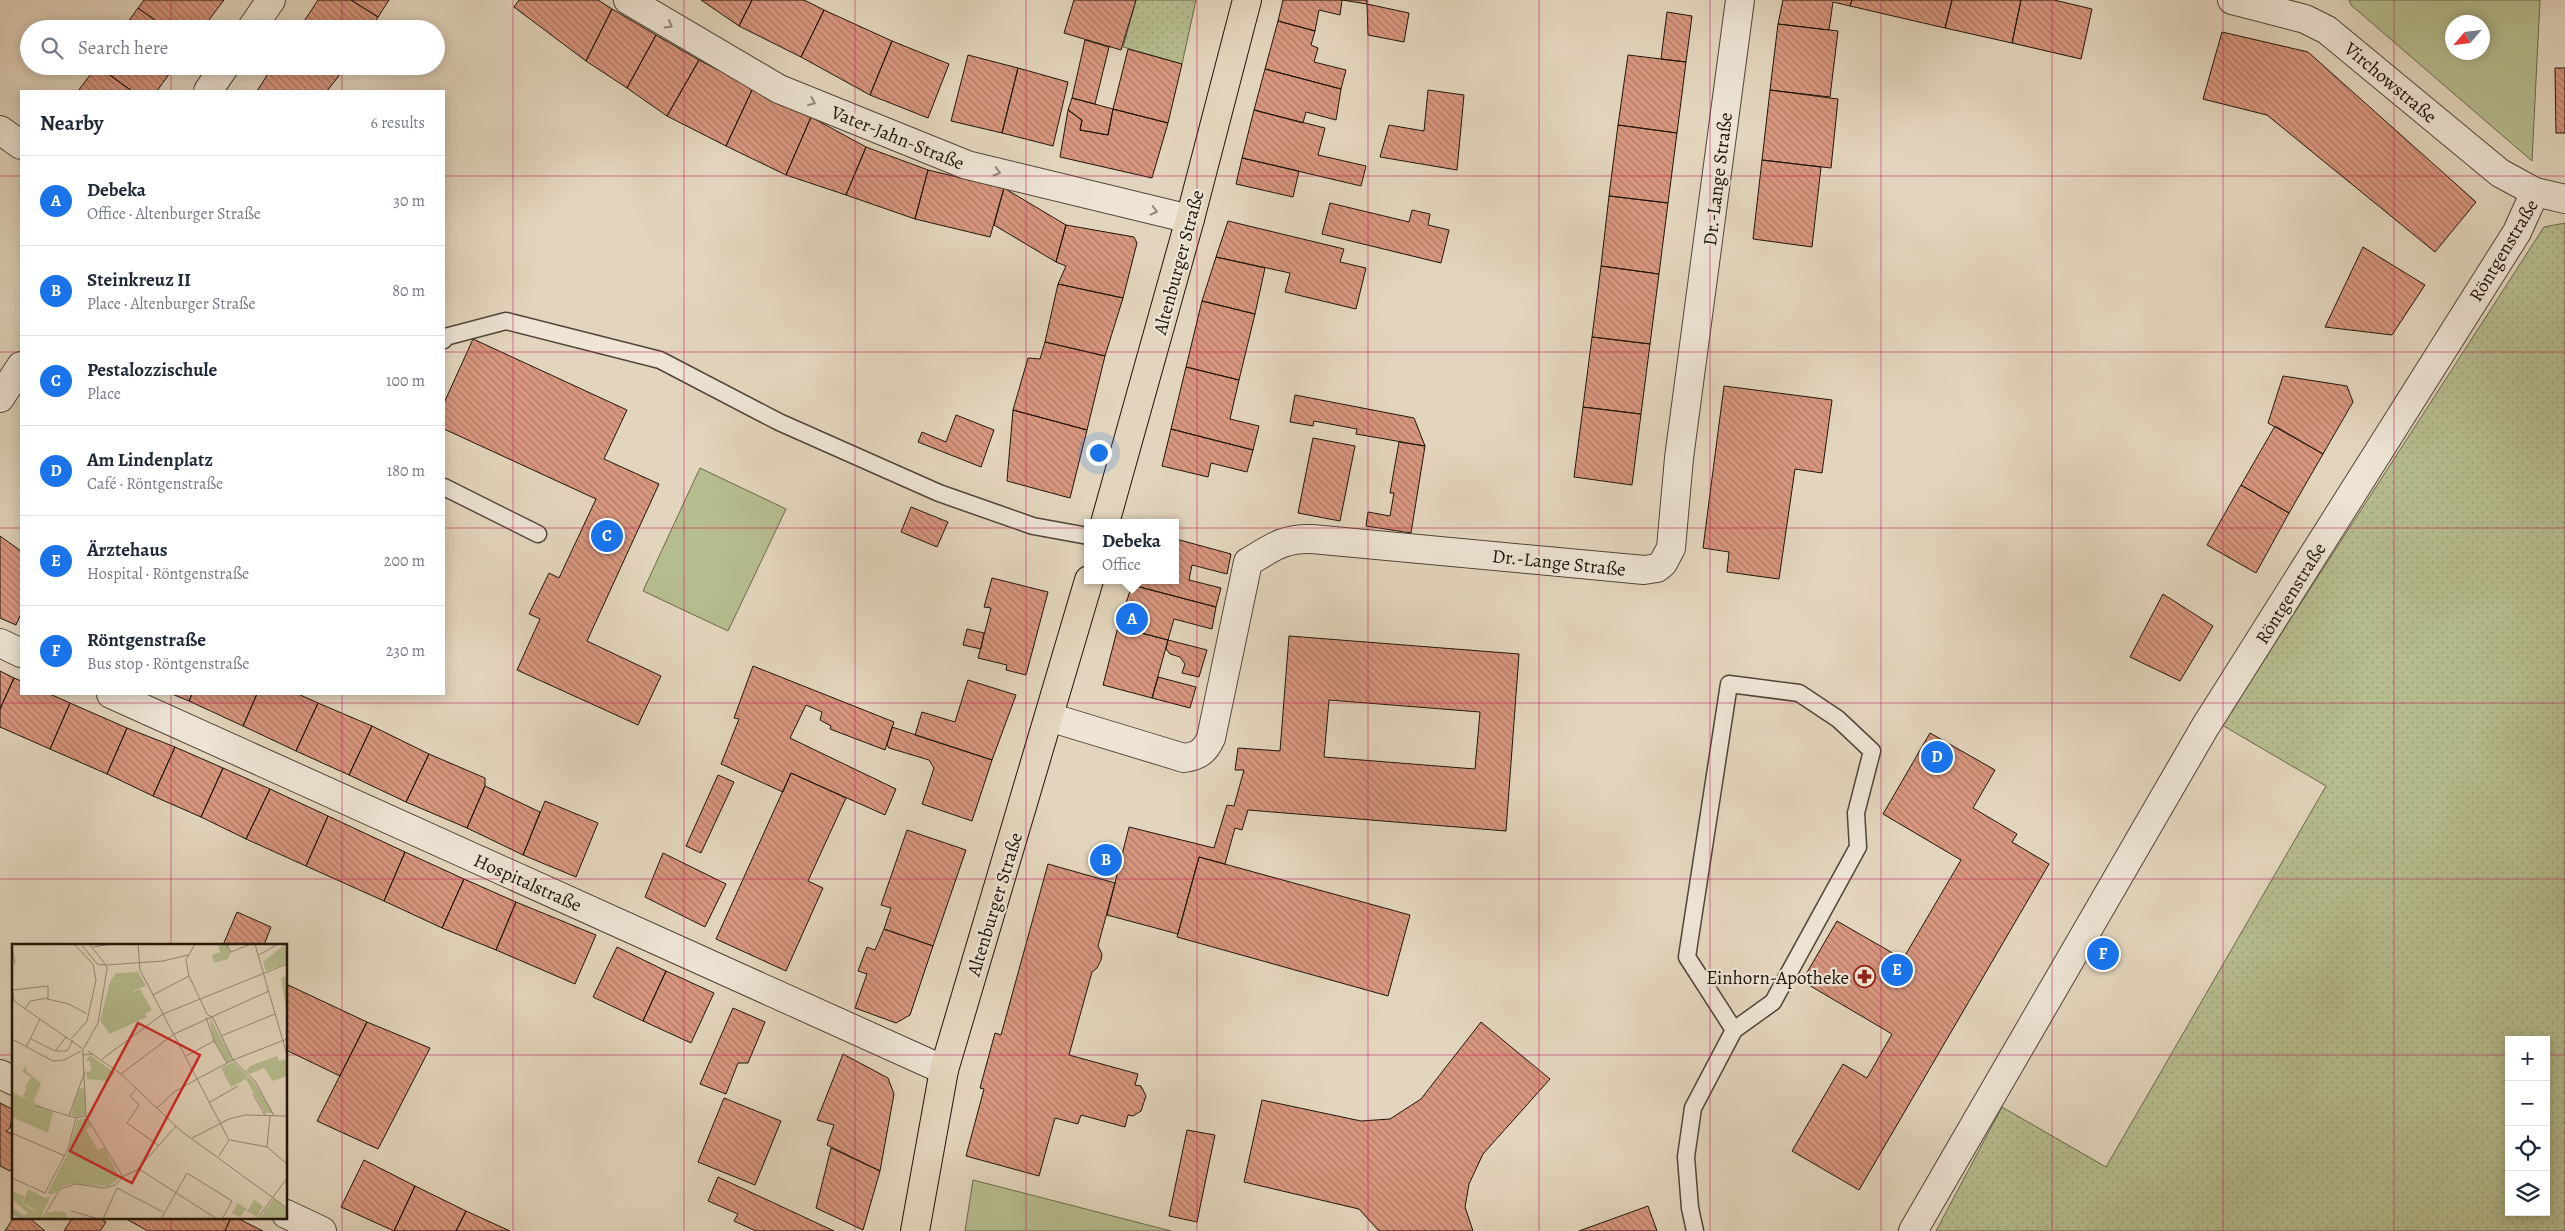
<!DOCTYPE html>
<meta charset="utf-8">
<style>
:root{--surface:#fff;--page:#f6f6f7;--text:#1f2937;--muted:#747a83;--line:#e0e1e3;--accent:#1a73e8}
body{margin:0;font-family:Alegreya,serif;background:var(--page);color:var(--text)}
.controls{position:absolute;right:15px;bottom:15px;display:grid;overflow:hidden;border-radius:0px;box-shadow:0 2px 12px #0003}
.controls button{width:45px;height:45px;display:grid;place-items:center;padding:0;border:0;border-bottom:1px solid var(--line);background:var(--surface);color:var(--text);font:25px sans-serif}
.compass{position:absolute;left:2445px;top:15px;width:45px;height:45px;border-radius:50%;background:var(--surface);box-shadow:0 2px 12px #0003;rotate:242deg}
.you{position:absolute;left:1098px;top:452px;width:18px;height:18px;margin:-12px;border:4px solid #fff;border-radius:50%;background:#1a73e8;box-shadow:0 0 0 8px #1a73e833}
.badge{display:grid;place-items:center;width:32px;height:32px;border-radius:50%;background:var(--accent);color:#fff;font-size:16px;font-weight:700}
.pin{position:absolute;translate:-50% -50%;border:2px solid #fff;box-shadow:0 1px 5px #0006}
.popup{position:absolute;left:1084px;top:519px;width:95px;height:65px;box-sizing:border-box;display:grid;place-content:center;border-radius:0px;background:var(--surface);filter:drop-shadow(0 1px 4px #0005);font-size:16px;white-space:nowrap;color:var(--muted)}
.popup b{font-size:19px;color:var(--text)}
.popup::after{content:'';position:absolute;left:50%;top:100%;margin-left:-10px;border:10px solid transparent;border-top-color:var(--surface)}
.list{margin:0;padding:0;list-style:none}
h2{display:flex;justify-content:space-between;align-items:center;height:65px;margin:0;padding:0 20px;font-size:21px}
h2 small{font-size:16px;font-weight:400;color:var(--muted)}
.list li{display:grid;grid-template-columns:32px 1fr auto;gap:15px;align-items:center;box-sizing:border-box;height:90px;padding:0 20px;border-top:1px solid var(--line)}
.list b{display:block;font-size:19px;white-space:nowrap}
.list p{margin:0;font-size:16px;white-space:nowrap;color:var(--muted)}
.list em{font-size:16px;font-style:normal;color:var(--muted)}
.icon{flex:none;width:28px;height:28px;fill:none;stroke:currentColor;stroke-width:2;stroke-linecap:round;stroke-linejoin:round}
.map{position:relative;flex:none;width:2565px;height:1231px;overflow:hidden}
.search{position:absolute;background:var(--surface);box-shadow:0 2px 12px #0003;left:20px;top:20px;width:425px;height:55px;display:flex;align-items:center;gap:12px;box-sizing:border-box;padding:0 18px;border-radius:28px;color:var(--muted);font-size:19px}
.panel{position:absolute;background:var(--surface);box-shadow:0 2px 12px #0003;left:20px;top:90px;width:425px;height:605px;border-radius:0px}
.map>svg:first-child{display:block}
.grass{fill:url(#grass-dots);stroke:#6a694d;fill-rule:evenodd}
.park{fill:#b6bd8f;stroke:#6a694d;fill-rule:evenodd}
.building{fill:url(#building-back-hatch);stroke:#1f150b;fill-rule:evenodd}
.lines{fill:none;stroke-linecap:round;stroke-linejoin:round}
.service-casing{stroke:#504538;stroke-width:19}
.minor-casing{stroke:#504538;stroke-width:30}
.tertiary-casing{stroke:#504538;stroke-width:30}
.primary-casing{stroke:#1f150b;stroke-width:30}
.service{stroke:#ede4d4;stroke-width:16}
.minor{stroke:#ede4d4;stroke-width:28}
.tertiary{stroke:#ede4d4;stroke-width:28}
.primary{stroke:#e3d5bd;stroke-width:28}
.oneway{stroke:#90877a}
.grid{fill:none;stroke:#c2185b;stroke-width:1;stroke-opacity:0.55}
.labels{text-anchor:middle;stroke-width:4.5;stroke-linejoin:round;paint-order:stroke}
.street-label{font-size:19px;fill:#1f150b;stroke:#ede4d4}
.poi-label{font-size:19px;fill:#1f150b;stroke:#ede4d4;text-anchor:end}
.inset-river{fill:none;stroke:#96b9ab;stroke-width:2.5}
.inset-road{fill:none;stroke:#958876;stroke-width:1}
.view{fill:#d62828;fill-opacity:0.15;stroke:#d62828;stroke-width:2.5}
.inset-edge{fill:none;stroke:#1f150b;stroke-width:2.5}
</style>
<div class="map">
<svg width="2565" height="1231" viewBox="0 0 2565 1231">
<defs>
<pattern id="grass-dots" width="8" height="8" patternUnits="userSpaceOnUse" patternTransform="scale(1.25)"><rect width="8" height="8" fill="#b6bd8f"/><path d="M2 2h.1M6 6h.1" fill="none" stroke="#9ca27a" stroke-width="1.8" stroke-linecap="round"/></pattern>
<pattern id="building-back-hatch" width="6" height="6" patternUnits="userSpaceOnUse" patternTransform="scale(1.25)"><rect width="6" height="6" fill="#d9977f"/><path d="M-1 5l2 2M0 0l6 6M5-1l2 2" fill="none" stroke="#af7a66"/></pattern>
</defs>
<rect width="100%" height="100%" fill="#e3d5bd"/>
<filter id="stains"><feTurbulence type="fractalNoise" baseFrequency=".004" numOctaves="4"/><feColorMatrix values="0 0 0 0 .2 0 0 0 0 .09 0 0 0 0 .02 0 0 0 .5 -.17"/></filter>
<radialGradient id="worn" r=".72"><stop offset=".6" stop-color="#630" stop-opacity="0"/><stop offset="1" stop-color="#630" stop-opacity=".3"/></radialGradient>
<path class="grass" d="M1136,0h60l-14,64 -59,-17z
M2565,223v1008h-629l66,-124 104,60 220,-381 -104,-61 322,-498zM2509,1040h37v172h-37z"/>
<path class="park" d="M2349,0h191l-8,161 -181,-156zM2452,22h30v30h-30z
M700,468l86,41 -58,122 -85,-40z
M973,1180l198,51h-206z"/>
<path class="building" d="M144,0h80l-22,29h-35l-29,-21z
M318,0h33l27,17 -7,12h-72z
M351,0h38l-11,17z
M519,0h79l14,9 -26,52 -72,-54z
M701,0h51l-13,26z
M752,0h52l20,10 -23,47 -62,-31z
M1074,0h62l-15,50 -57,-17z
M1283,0h84v4l-25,-4 -2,15 -21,-5 -4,21 -37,-10z
M1783,0h69l-2,6 -17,-4 -4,28 -51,-6z
M1852,0h100l-7,28 -95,-22z
M1952,0h69l-9,43 -67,-15z
M2021,0h33l38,9 -11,50 -69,-16z
M1367,4l42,9 -5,29 -36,-7z
M138,8l29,21h-44z
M612,9l44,26 -29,53 -41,-27z
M824,10l68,31 -22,54 -69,-38z
M1667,12l25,4 -6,46 -25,-3z
M1278,21l37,10 -4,14 7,3 -4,14 32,8 -5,19 -76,-20z
M1778,24l60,7 -8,66 -60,-7z
M2222,32l86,20 168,150 -41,50 -168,-137 -64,-16z
M656,35l43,25 -32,56 -40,-28z
M1085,40l24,7 -14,57 -23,-6z
M892,41l57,23 -21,54 -58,-23z
M1128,49l54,15 -14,59 -55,-14z
M968,55l50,13 -16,65 -51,-12z
M1628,55l58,7 -9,71 -59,-8z
M699,60l54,28 -27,58 -59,-30z
M97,66l35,25h-54z
M97,66h78l-18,25h-25z
M273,66h59l9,7 -14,18h-70z
M1018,68l50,14 -15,64 -51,-13z
M2555,68h10v65h-9z
M1265,69l76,20 -5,31 -30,-8 -3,11 -49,-13z
M753,88l58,29 -25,58 -60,-29z
M1428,90l36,5 -7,75 -77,-13 9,-32 35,6z
M1770,90l68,9 -7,69 -69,-8z
M1072,98l41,11 -5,26 -28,-5 2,-10 -14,-10z
M1113,109l55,14 -16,55 -92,-21 8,-47 14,10 -2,10 28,5z
M1254,110l71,18 -7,27 48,11 -5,20 -119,-28z
M811,117l55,30 -20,48 -60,-20z
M1618,125l59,8 -9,70 -59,-7z
M866,147l62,23 -13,49 -69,-24z
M1242,158l57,13 -6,26 -57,-13z
M1762,160l59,7 -9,80 -59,-8z
M928,170l76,18 -14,49 -75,-18z
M1004,188l62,37 -10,37 -62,-37z
M1609,196l59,7 -9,71 -58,-8z
M1330,203l79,19 3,-12 18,4 -2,11 21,5 -8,33 -119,-29z
M1228,221l116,28 -4,13 26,6 -10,41 -71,-17 5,-19 -74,-16z
M1066,225l68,12 3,6 -14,55 -65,-14 8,-18 -10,-4z
M2363,247l62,38 -33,50 -67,-8z
M1216,257l49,11 -10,46 -53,-13z
M1601,266l58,8 -9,70 -58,-7z
M1058,284l65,14 -18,58 -60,-14z
M1202,301l53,13 -16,66 -53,-13z
M1592,337l58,7 -9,70 -58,-7z
M473,339l154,71 -23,49 55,25 -72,157 74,35 -23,49 -121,-55 23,-51 -11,-5 20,-41 10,5 37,-79 -152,-70v-26z
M1045,342l60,14 -18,74 -74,-20 15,-52 12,1z
M1186,367l53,13 -9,39 29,7 -6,24 -82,-21z
M2283,376l64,10 6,16 -30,52 -55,-31z
M1724,386l108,14 -10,73 -27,-4 -16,110 -52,-7 2,-20 -26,-4z
M1295,395l119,23 11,28 -69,-12 1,-5 -43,-8 -1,5 -23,-4z
M1583,407l58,7 -9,71 -58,-8z
M1013,410l74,20 -17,68 -63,-17z
M956,415l38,15 -13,37 -63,-25 4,-10 24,10z
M2275,426l48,28 -34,59 -48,-28z
M1171,429l82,21 -6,22 -36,-9 -3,14 -46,-11z
M1313,438l42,8 -15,75 -42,-8z
M1399,442l26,4 -14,87 -45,-7 2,-14 22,4 4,-23h-4z
M2241,485l48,28 -33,60 -49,-28z
M911,507l37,15 -11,25 -36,-15z
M0,536l21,15v63l-5,11 -16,-7z
M1176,539l55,15 -4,20 -35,-9 -3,15 32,8 -5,19 -84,-22 1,-5h43z
M992,578l56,14 -22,83 -20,-5 1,-5 -29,-7 13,-50 -7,-1z
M1132,585l84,22 -4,22 -38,-10 -6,21 -50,-13z
M2163,594l50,32 -33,55 -50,-24z
M1118,627l50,13 -16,58 -49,-13z
M967,629l17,4 -3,16 -18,-4z
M1289,636l230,18 -13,177 -258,-21 -6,20 -7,-2 -10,36 -26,-7 -21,77 -71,-19 22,-88 85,21 13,-43 7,1 10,-36h-9l3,-22 42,3zM1329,700l151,12 -5,57 -151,-12z
M1168,640l39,10 -8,27 -17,-4 3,-9 -5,-7 -10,-3 -4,-5z
M753,666l141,56 -9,28 -55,-21 1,-3 -11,-6 2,-8 -16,-7 -16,33 106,51 -11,26 -94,-42 -8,19 -62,-28 18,-45 -5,-1z
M0,671l14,7 -14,31z
M1158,677l38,10 -6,21 -38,-10z
M14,678l7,3v13h29l20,9 -20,46 -50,-22v-18z
M968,680l48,15 -24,65 -77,-25 7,-23 33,10z
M172,694h20l-3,7z
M192,694h65l-14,32 -54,-25z
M257,694h41l20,9 -22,48 -53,-25z
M70,703l57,25 -20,46 -57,-25z
M318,703l54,23 -23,49 -53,-24z
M372,726l57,28 -23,48 -57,-27z
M892,727l100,33 -20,61 -50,-17 12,-36 -5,-8 -40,-12 -2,-3z
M127,728l48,19 -22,49 -46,-22z
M1930,733l65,37 -22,38 44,26 -5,8 37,22 -190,326 -67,-39 51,-87 24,14 25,-44 -90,-53 35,-60 66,38 58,-99 -78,-46z
M175,747l48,21 -22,49 -48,-21z
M429,754l56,24v8l-18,42 -61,-26z
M223,768l47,21 -24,50 -45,-22z
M791,773l55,25 -38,83 15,7 -37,83 -70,-32z
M718,775l16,7 -33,71 -15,-7z
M485,786l55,26 -17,43 -56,-27z
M270,789l58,27 -22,50 -60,-27z
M545,801l53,22 -22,54 -53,-22z
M328,816l77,36 -21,49 -78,-35z
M907,830l59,20 -33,96 -49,-17 7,-21 -10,-3z
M405,852l59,27 -22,49 -58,-27z
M663,853l63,31 -21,43 -60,-30z
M1199,857l211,58 -22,81 -211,-59z
M1048,864l67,19 -17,63 4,8 -1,6 -4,8 -5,4 -23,83 69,19 -3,11 6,1 5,10 -5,15 -8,5 -5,-1 -3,12 -44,-12 -3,9 -23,-6 -16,58 -73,-20 18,-67 -4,-1 15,-55 6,2z
M464,879l52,23 -20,48 -54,-22z
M516,902l80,33 -21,49 -79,-34z
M237,912l34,15 -7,18h-41z
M884,929l49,17 -23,69 -14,8 -41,-15 12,-34 -9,-3 9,-24 8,3z
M617,947l49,24 -23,50 -50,-24z
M666,971l48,22 -23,50 -48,-22z
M286,984l81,38 -27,54 -54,-26z
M733,1008l32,14 -17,41h-10l-12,31 -26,-10z
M367,1022l63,26 -52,101 -61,-28z
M1481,1022l69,57 -67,75 -14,30 -4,23 8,24h-94l-20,-22 -115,-27 18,-82 99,21 29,-2 31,-20z
M843,1054l45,24 6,16 -14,77 -53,-26 7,-20 -17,-5z
M724,1098l57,23 -26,64 -57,-23z
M0,1103l14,7 -4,18 -4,3 8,4v29l-4,7 -10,-5z
M1187,1130l28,5 -18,87 -28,-6z
M831,1148l49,23 -17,59 -47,-22z
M364,1160l51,26 -21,45 -53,-24z
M718,1177l116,54h-78l-22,-10 4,-7 -30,-13z
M415,1186l51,25 -10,20h-62z
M1648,1206l9,25h-78z
M466,1211l44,20h-54z
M14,1217h14l17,14h-40z
M73,1217h25l8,5 -6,9h-36z
M129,1217h102l-6,14h-77l-20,-11z
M231,1217h4l28,14h-38z"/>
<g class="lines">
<defs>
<path id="service" d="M444,340l1,-3 61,-16 154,39 119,62 160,71 94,33 55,10
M444,487l94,47
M1729,684l70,9 39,26 34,32 -16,62 2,34 -85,155 -39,28 -47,-73z
M1695,1231l-5,-23 -4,-51 7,-49 41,-78"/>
<path id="minor" d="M628,0l151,89 188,76 223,54
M251,29l20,-29
M208,91l17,-25
M0,130l21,15
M0,398l21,-32
M0,643l21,10
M111,694l833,376
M1049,717l135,41c15,-2 21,-7 27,-20l37,-176c24,-14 35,-24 64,-23l332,31 13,-2 6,-5 8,-15 8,-90 61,-458
M0,1074l14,7
M286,1214l36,17
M1913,1231l292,-504 312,-495 18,-40"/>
<path id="tertiary" d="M2232,0l73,19 22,11 173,143 35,19 30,7"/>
<path id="primary" d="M1105,523l85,-304 57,-219
M915,1231l29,-161 145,-490"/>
</defs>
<use href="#service" class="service-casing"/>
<use href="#minor" class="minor-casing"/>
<use href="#tertiary" class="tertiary-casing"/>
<use href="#primary" class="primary-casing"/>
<use href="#service" class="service"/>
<use href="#minor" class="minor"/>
<use href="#tertiary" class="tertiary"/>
<use href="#primary" class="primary"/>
</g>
<defs><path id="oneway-chevron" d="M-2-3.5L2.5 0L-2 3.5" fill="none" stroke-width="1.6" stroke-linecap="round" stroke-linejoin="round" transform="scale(1.25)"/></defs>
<g class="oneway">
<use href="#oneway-chevron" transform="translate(669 25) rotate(30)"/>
<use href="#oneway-chevron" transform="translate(812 102) rotate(22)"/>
<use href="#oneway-chevron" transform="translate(997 172) rotate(14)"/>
<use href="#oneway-chevron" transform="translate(1154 211) rotate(14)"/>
</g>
<path class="grid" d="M171,0v29M342,0v29M513,0v1231M684,0v1231M855,0v1231M1026,0v1231M1197,0v1231M1368,0v1231M1539,0v1231M1710,0v1231M1881,0v1231M2052,0v1231M2223,0v1231M2394,0v1231M171,66v25M342,66v25M0,176h21M444,176h2121M0,352h21M444,352h2121M0,528h21M444,528h2121M171,694v251M342,694v537M0,703h2565M0,879h2565M0,1055h14M286,1055h2223M2546,1055h19M171,1217v14"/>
<defs>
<symbol id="pharmacy-ring" viewBox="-11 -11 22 22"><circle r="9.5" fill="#ede4d4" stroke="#8f2418" stroke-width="1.5"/><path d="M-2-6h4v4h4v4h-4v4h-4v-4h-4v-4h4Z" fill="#8f2418"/></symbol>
</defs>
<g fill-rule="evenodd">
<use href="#pharmacy-ring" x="1852" y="964" width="25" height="25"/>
</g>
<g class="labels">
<g class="street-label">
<text transform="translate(2391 82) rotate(40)" y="7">Virchowstraße</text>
<text transform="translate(898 137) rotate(22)" y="7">Vater-Jahn-Straße</text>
<text transform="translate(1717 179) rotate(-83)" y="7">Dr.-Lange Straße</text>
<text transform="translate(2503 250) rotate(-59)" y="7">Röntgenstraße</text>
<text transform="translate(1178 262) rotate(-75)" y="7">Altenburger Straße</text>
<text transform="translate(1559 562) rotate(6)" y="7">Dr.-Lange Straße</text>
<text transform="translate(2290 593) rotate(-58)" y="7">Röntgenstraße</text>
<text transform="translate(528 882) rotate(24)" y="7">Hospitalstraße</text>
<text transform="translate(994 904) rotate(-73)" y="7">Altenburger Straße</text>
</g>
<g class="poi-label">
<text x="1849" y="984">Einhorn-Apotheke</text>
</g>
</g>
<g transform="translate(12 944)">
<rect width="275" height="275" fill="#e3d5bd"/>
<path d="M126,28l8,14 -14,5 -4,-11 -18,2 6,-9zM265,112l2,5 8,-2v17l-14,5 -9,-13 -14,6 -4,-3 4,-5zM14,121l1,7 14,11 -7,20 3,-13 -12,-3 6,-10 -9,-5zM74,174l5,8 -5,4 12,20 6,-3 16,31 -12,8 -37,-2 -10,3 -7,7h-7l21,-41 9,-33zM16,245l17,9 5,-1 -8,17 -19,-11z" fill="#b6bd8f"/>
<path d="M0,247l12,5 -1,7 7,6 13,5 -2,5h-21l-8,-5v-7l11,8 5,-2 -16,-14zM43,267l10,1 3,7h-24l3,-6z" fill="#b6bd8f"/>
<path d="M206,0h9l4,8 -3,7 -14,4 -2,-8 8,-3zM116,36l5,12 7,-3 12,21 -7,4 2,3 -37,17 -10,-13 10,-39zM197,72l24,44 -6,3 -13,-22zM78,111l25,18 -8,8 -20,-2 -1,-7 5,-1 -1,-10h-4zM221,118l21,20 19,31h-8l-19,-34 -15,8 -10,-19zM16,141l9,5 -4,13 -10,-7zM67,144l6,1v26l-8,2 -6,-2zM262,254l13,11v10h-28zM242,256l9,6 -6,11 -12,-7 -5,7 -8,-4 6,-10 10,7z" fill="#b6bd8f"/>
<path d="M273,0l2,19 -21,8 -3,-9zM275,32v39l-6,-37zM0,148l41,20 -5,21 -36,-16z" fill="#b6bd8f"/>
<path class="inset-river" d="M0,268l12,7h21"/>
<path class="inset-road" d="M69,0l16,20 9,1 1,4 -9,54 -14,25M77,0l17,21 57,-4 25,-6M126,0l2,26 89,170M219,0l-4,2 4,6 20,-8M243,0l32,111M81,3l19,-3M0,5l3,14 -3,3M247,11l19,-11M174,16l3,16 18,38 6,4 20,42 22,21 19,35M174,16l9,-16M0,39l2,18 69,48M0,46l36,-4v12l-18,3 -5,8M141,51l36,-19M35,55l22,5 18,10M194,73l8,24 13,22M209,92l54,-22M0,95l41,22 11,-1 17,-9M19,95l24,12 11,-14M59,95l16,-18 9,-41 -3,-16 -19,-20M14,103l14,-28M71,105v6l10,-1M44,107h11l6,-11M76,107l33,23 60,57 106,77M71,111l3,61M174,112l28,-15M90,115l61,-45 124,-50M109,130l53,-40 95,-43M124,145l-6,7 9,9 -12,18 32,23M241,150l12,21M198,158l28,-16M24,162l40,12 10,-2M145,164l17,-16 25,-14 34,-18 54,-21M57,172l16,-45M74,172l37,61M0,189l53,23M180,194l37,-19 16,-4 42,1M218,196l37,7 20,17M255,203l3,-31M207,212l10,-16M127,225l78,50M0,234l33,15 23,-44 8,-31M105,244l46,24M59,267l28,8M30,275l18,-30 16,-5 28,4 11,-3 9,-9 13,-6 39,-44M91,275l14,-31M149,275l26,-46 45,28 -10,18M245,275l30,-41"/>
<path class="view" d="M126,79l62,32 -68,128 -62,-32z"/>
<rect width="275" height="275" class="inset-edge"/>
</g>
<rect width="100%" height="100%" filter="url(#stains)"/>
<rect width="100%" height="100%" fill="url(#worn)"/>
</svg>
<div class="controls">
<button>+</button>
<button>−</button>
<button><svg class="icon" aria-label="locate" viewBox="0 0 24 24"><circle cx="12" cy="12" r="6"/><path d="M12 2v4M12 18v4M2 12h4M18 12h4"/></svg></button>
<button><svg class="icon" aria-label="layers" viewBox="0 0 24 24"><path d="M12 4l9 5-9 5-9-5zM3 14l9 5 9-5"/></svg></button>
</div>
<svg class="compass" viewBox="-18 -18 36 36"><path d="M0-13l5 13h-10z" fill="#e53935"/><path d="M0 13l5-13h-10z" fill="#747a83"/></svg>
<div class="you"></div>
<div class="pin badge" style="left:1132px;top:619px">A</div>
<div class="popup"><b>Debeka</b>Office</div>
<div class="pin badge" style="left:1106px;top:860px">B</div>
<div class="pin badge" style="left:607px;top:536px">C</div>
<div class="pin badge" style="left:1937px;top:757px">D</div>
<div class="pin badge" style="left:1897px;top:970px">E</div>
<div class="pin badge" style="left:2103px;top:954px">F</div>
<div class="search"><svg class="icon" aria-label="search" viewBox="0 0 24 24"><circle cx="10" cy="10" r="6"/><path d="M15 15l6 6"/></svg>Search here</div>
<section class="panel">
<h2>Nearby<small>6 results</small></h2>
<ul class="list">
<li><span class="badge">A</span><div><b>Debeka</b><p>Office · Altenburger Straße</p></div><em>30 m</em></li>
<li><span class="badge">B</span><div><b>Steinkreuz II</b><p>Place · Altenburger Straße</p></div><em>80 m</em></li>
<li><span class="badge">C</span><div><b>Pestalozzischule</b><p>Place</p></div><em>100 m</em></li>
<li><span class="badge">D</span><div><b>Am Lindenplatz</b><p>Café · Röntgenstraße</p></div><em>180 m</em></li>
<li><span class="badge">E</span><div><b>Ärztehaus</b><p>Hospital · Röntgenstraße</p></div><em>200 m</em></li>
<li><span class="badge">F</span><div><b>Röntgenstraße</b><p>Bus stop · Röntgenstraße</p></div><em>230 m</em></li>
</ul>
</section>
</div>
